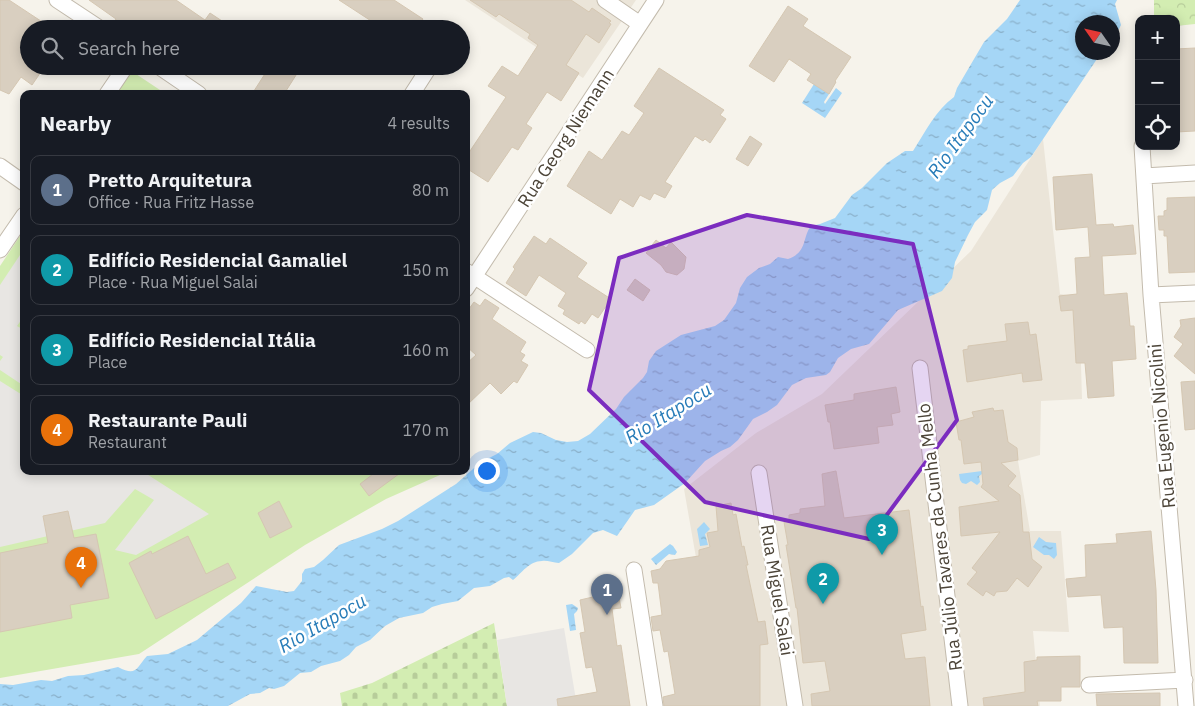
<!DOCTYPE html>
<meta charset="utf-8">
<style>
:root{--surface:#171b24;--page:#20242c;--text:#f1f3f6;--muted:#9ea1a6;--line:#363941;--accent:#8c9099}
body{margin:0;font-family:"IBM Plex Sans",sans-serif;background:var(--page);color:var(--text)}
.controls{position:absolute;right:15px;top:15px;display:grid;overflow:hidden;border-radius:10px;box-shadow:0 2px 12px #0003}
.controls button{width:45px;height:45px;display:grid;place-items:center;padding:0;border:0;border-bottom:1px solid var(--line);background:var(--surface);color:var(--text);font:25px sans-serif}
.compass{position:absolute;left:1075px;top:15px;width:45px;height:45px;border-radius:50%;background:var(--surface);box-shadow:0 2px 12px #0003;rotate:304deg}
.you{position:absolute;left:486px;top:470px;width:18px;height:18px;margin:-12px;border:4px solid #fff;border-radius:50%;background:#1a73e8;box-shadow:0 0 0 8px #1a73e833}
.badge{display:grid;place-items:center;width:32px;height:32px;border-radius:50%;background:var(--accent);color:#fff;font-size:16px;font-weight:700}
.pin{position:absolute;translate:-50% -41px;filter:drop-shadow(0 1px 2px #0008)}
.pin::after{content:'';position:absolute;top:26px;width:18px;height:15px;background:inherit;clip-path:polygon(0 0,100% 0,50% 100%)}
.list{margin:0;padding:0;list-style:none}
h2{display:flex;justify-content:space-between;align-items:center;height:65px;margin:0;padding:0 20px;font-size:21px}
h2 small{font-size:16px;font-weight:400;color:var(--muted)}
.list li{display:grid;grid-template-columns:32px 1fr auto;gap:15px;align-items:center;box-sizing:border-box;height:70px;margin:0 10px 10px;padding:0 10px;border:1px solid var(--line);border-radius:10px}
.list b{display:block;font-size:19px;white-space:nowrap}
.list p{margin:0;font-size:16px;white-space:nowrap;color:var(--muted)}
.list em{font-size:16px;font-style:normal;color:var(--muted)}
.icon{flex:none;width:28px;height:28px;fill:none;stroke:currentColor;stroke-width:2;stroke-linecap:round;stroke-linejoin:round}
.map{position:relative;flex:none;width:1195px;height:706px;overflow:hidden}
.search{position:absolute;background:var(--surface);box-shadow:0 2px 12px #0003;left:20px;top:20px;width:450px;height:55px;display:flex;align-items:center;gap:12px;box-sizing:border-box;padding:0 18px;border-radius:28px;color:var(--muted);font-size:19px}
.panel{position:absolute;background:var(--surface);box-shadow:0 2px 12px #0003;left:20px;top:90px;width:450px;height:385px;border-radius:10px}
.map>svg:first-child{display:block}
.residential{fill:#ebe5d9}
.green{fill:#d3edb2}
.forest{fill:url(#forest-crowns)}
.cemetery{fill:url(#cemetery-stones)}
.parking{fill:#e8e6e3}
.water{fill:url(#water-ripples)}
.building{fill:#d9cfc0;stroke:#d5c7b2}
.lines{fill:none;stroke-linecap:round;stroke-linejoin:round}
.street-casing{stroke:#c3bbad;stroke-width:17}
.street{stroke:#fff;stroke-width:15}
.marked{fill:#7b2cbf;fill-opacity:0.2;stroke:#7b2cbf;stroke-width:4;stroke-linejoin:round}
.labels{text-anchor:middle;stroke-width:5;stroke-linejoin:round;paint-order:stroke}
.street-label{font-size:18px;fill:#4c4438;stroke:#fff}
.water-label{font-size:19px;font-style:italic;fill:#277cb8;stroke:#fff}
</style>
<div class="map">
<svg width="1195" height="706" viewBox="0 0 1195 706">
<defs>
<pattern id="forest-crowns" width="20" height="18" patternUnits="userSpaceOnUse" patternTransform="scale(1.25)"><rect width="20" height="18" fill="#d3edb2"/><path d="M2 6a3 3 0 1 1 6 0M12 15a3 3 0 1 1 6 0" fill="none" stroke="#b7cc9a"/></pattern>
<pattern id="cemetery-stones" width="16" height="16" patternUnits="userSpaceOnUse" patternTransform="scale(1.25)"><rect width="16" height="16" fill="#d3edb2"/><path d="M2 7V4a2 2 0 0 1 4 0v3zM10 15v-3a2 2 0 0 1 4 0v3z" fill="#b7cc9a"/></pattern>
<pattern id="water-ripples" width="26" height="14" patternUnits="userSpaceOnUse" patternTransform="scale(1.25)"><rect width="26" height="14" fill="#a5d6f6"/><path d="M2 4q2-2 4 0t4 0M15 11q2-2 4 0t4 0" fill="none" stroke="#89afc8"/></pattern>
</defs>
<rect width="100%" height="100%" fill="#f6f3eb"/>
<path class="residential" d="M465,0h171l-53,78z
M1043,139l17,155 19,2 3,103 -41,2 -1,54 -22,6 12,70h31l8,101 -36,-1 7,75h-318l-38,-217 72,-56 66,-39 149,-143z"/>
<path class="green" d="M133,72l33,22h-53l14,-20z
M24,230v241h425l-63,28 -81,46 -166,109 -139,24v-412z"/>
<path class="forest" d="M1154,0h41v24l-19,2v-7h-22z"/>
<path class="cemetery" d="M494,623l13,83h-165l-2,-13 32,-10z"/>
<path class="parking" d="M24,249v67l-7,10 7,4v56l-24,-16v-9l3,-4 -3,-2v-70z
M0,381l24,15v75h118l67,43 -73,41 -21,-5 39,-50 -19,-11 -30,34 -105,24z
M564,628l13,78h-70l-10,-66z"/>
<path class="water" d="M1020,0h97l-2,4 6,21 -2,4 -6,4 -1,-11h-30v30l19,1 -70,104 -8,6 -10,13 -13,7 -8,7 -5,20 -12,12 -7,13 -13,27 -3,16 -10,13 -44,19 -29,34 -18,5 -13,9 -8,14 -4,3 -20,3 -14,7 -15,20 -10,7 -14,7 -15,21 -8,7 -9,4 -16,10 -20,22 -31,22 -19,5 -18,26 -14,-6 -10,3 -21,21 -13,9c-6,0 -12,-3 -17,-2 -13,0 -20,12 -29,19l-4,-3 -5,1 -14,8 -16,2 -16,13 -16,3 -10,3 -9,6 -24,5 -14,8 -15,14 -14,7 -7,8 -9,6 -19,5 -10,6 -11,1 -16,13 -10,3 -5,-1 -9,5 -10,1 -22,12h-228v-22l13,1 28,-5 11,1 16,-5 16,-1 34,-8c19,10 18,1 29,-11l21,-2 29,-14 44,-37 15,-17 31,6 7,-1 8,-10v-7l3,-5 9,-2 9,-7 16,-15 43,-16 16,-8 58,-37 25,-22 16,-8 13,-11 23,-11 8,1 15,7 11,2 11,-1 12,-7 26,-25 8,-12 19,-19 4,-6 2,-11 7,-10 25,-16 34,-9 9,-6 12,-17 4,-15 7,-11 12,-9 11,-4 8,-7 10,2c20,-7 14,-22 23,-33l9,-2 15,-6 17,-23 10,-7 25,-25 18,-12h8c12,-19 23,-41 41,-54l3,-9 27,-46 23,-23z
M814,84l15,10 -5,8 1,2 11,-16 6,5 -17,25 -23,-15z
M982,471v3l-3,2 1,6 -3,3 -6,-4 -5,3 -4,-1 -2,-3 -1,-6z
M704,522l6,7 -5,5 3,11 -8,1 -3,-17z
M1039,537l7,5 10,1 1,12 -3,4 -5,-4h-5l-11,-8z
M670,544l3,2 4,6 -2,3 -6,-1 -13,11 -5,-6z
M572,604l6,4 -1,3 -3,3 2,16 -6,1 -4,-26z"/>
<path class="building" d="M0,0h9l44,29h-24v37h16l-13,19 -11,-8 -12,17 -9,-4z
M89,0h87l29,20 5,-7 24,16h-124l6,-10z
M339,0h55l29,19 -7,10h-20l-10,-7 -4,6z
M470,0h101l18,12 3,-4 19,13 -2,2 2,1 -12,19 -13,-9 -20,31 13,8 -18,28 -14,-9 -21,32 6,4 -14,22 -6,-3 -24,35 -22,-14v-11l40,-60 -18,-11 14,-20 16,10 20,-31 -10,-7 2,-4 -31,-20 -3,3z
M788,6l20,13 -5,7 48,31 -16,24 1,1 -7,12 -22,-14 4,-6 -22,-15 -15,23 -25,-16z
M1195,48v83l-19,1v-83z
M270,66h18l10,6 -14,22h-32z
M659,68l65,42 -4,5 6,4 -16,24 -5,-4 -2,2 -8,-5 -30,46 7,4 -7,12 -11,-5 -4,7 -10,-5 -7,12 -13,-8 -9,15 -44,-28 22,-35 13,9 20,-29 7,4 15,-22 -10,-7z
M750,136l12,8 -14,22 -12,-7z
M1092,174l4,51 17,-1 1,3 19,-2 3,29 -34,2 2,39 23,-2 3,33h4l2,33 -24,2 2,35 -26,2 -3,-35h-9l-3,-53 -12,1 -2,-15 18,-2 -2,-36 15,-1 -2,-30 -32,3 -3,-53z
M1195,197v75l-26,1 -2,-37h-3v-6h-5l-1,-14h6v-5l3,-1v-12z
M534,236l12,8 4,-6 37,25 -10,14 34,22 -13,19 -6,-4 -7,10 -4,-3 -2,3 -16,-10 2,-4 -7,-4 8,-13 -27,-18 -13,21 -20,-13 9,-14 -2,-2z
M656,240l10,8 5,-6 15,15 -2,12 -7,6 -11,-3 -5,-7 -15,-12z
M635,279l15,11 -7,11 -16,-11z
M485,299l14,9 -7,11 34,23 -6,10 5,3 -4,6 7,4 -11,18 -3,-2 -13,13 -11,-11 -24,23v-42l10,-9 -10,-9v-33l8,-11 6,4z
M1195,318v56l-21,-18 9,-12 -9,-7 7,-11 -1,-6z
M1028,322l2,13 6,-1 6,46 -19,2 -1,-9 -55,9 -4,-32 5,-1v-3l39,-5 -2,-17z
M1195,381v48l-10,1 -4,-48z
M896,387l4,25 -9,2 2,11 -16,2 2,16 -45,6 -4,-27h-2l-3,-17 29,-5v-6z
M993,408l1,3 9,-1 5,32 9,6 1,12 -17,3 15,13 -8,10 12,9 3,37h6l3,27 10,8 -14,20 -11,-9 -10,13 -11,1 -2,4 -8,-5 -3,5 -16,-12 10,-12 -5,-4 28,-36 -39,4 -2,-29 40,-6 -18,-14 2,-3 -2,-22 -17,2 -3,-24h-2l-3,-18 18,-5 -2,-5z
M377,471h26l-34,25 -9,-12z
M836,471l8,47 65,-8 12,97 2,-1 3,24 -25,4 4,25 20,-2 5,49h-118l-1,-12 19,-3 -5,-30 -22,2 -6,-55h-1l-10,-63h2l-4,-23 5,-1v-6l11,-2v-4l25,-3 -3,-32z
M279,501l13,26 -22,11 -12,-25z
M731,503l2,12 3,-1 6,33 2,-1 4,19h-2l12,57 7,-1 3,23 -8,1v61h-96l-1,-9 12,-3 -7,-43 -4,1 -4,-22 -7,1 -2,-14 11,-2 -4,-32h-5l-2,-12 9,-2 6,-8 33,-5v-6l11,-3 -3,-14 11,-2 -2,-25z
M68,511l6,27 22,-4 13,64 -39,7 2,13 -72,14v-79l48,-10 -5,-27z
M1151,531l5,59 2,73h-34l-1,-36 -19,1 -3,-33 -33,2 -2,-18 20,-2 -1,-32 32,-2 -1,-9z
M188,536l18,38 22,-11 8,15 -80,41 -27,-56 22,-12 1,3z
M618,592l3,16 -9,1 5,37 4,-1 9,61h-72l-1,-7 40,-7 -5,-25 -6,1 -6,-35 5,-1 -5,-32 17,-4v-2z
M1080,656v31h-19v14h-24l1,5h-54l-1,-8 42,-6 -1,-30 13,-2v-3z
M1160,693v13h-63l-1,-12z"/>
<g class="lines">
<defs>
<path id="street" d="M57,0l44,29
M605,0l35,24
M158,66l41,28
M107,94l19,-28
M412,94l18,-28
M1142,146l9,149 35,411
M0,166l24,17
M1144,176l51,-3
M0,250l24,-35
M466,271l121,79
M466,289l190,-289
M1151,295l44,-2
M920,368l40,338
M759,473l36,233
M634,570l21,136
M1089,685l96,-5"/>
</defs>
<use href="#street" class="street-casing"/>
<use href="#street" class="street"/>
</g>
<path class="marked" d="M747,215l166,29 44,176 -88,119 -164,-37 -116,-112 30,-132z"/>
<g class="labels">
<g class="street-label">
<text transform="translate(566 138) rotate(-57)" y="6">Rua Georg Niemann</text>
<text transform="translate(1162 426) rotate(-95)" y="6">Rua Eugenio Nicolini</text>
<text transform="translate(940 537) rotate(-97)" y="6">Rua Júlio Tavares da Cunha Mello</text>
<text transform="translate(777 590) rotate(81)" y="6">Rua Miguel Salai</text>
</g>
<g class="water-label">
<text transform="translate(960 136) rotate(-54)" y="7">Rio Itapocu</text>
<text transform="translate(668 413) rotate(-32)" y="7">Rio Itapocu</text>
<text transform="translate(322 623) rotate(-30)" y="7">Rio Itapocu</text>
</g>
</g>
</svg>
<div class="controls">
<button>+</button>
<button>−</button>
<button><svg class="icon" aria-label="locate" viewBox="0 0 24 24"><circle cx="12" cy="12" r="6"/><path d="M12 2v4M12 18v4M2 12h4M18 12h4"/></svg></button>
</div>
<svg class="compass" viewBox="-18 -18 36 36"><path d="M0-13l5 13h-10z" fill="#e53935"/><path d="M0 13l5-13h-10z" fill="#9ea1a6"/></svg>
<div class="you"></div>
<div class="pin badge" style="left:607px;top:615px;background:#5c6f8a">1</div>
<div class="pin badge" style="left:823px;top:604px;background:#0f9aa8">2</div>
<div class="pin badge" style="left:882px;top:555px;background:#0f9aa8">3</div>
<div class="pin badge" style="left:81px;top:588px;background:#e8710a">4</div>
<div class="search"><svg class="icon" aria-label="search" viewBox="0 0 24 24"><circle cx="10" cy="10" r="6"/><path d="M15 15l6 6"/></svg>Search here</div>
<section class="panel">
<h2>Nearby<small>4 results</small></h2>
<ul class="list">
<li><span class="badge" style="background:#5c6f8a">1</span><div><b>Pretto Arquitetura</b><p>Office · Rua Fritz Hasse</p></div><em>80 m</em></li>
<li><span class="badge" style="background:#0f9aa8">2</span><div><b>Edifício Residencial Gamaliel</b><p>Place · Rua Miguel Salai</p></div><em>150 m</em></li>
<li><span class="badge" style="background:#0f9aa8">3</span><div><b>Edifício Residencial Itália</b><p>Place</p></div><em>160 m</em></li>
<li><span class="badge" style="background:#e8710a">4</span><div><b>Restaurante Pauli</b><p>Restaurant</p></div><em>170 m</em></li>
</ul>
</section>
</div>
